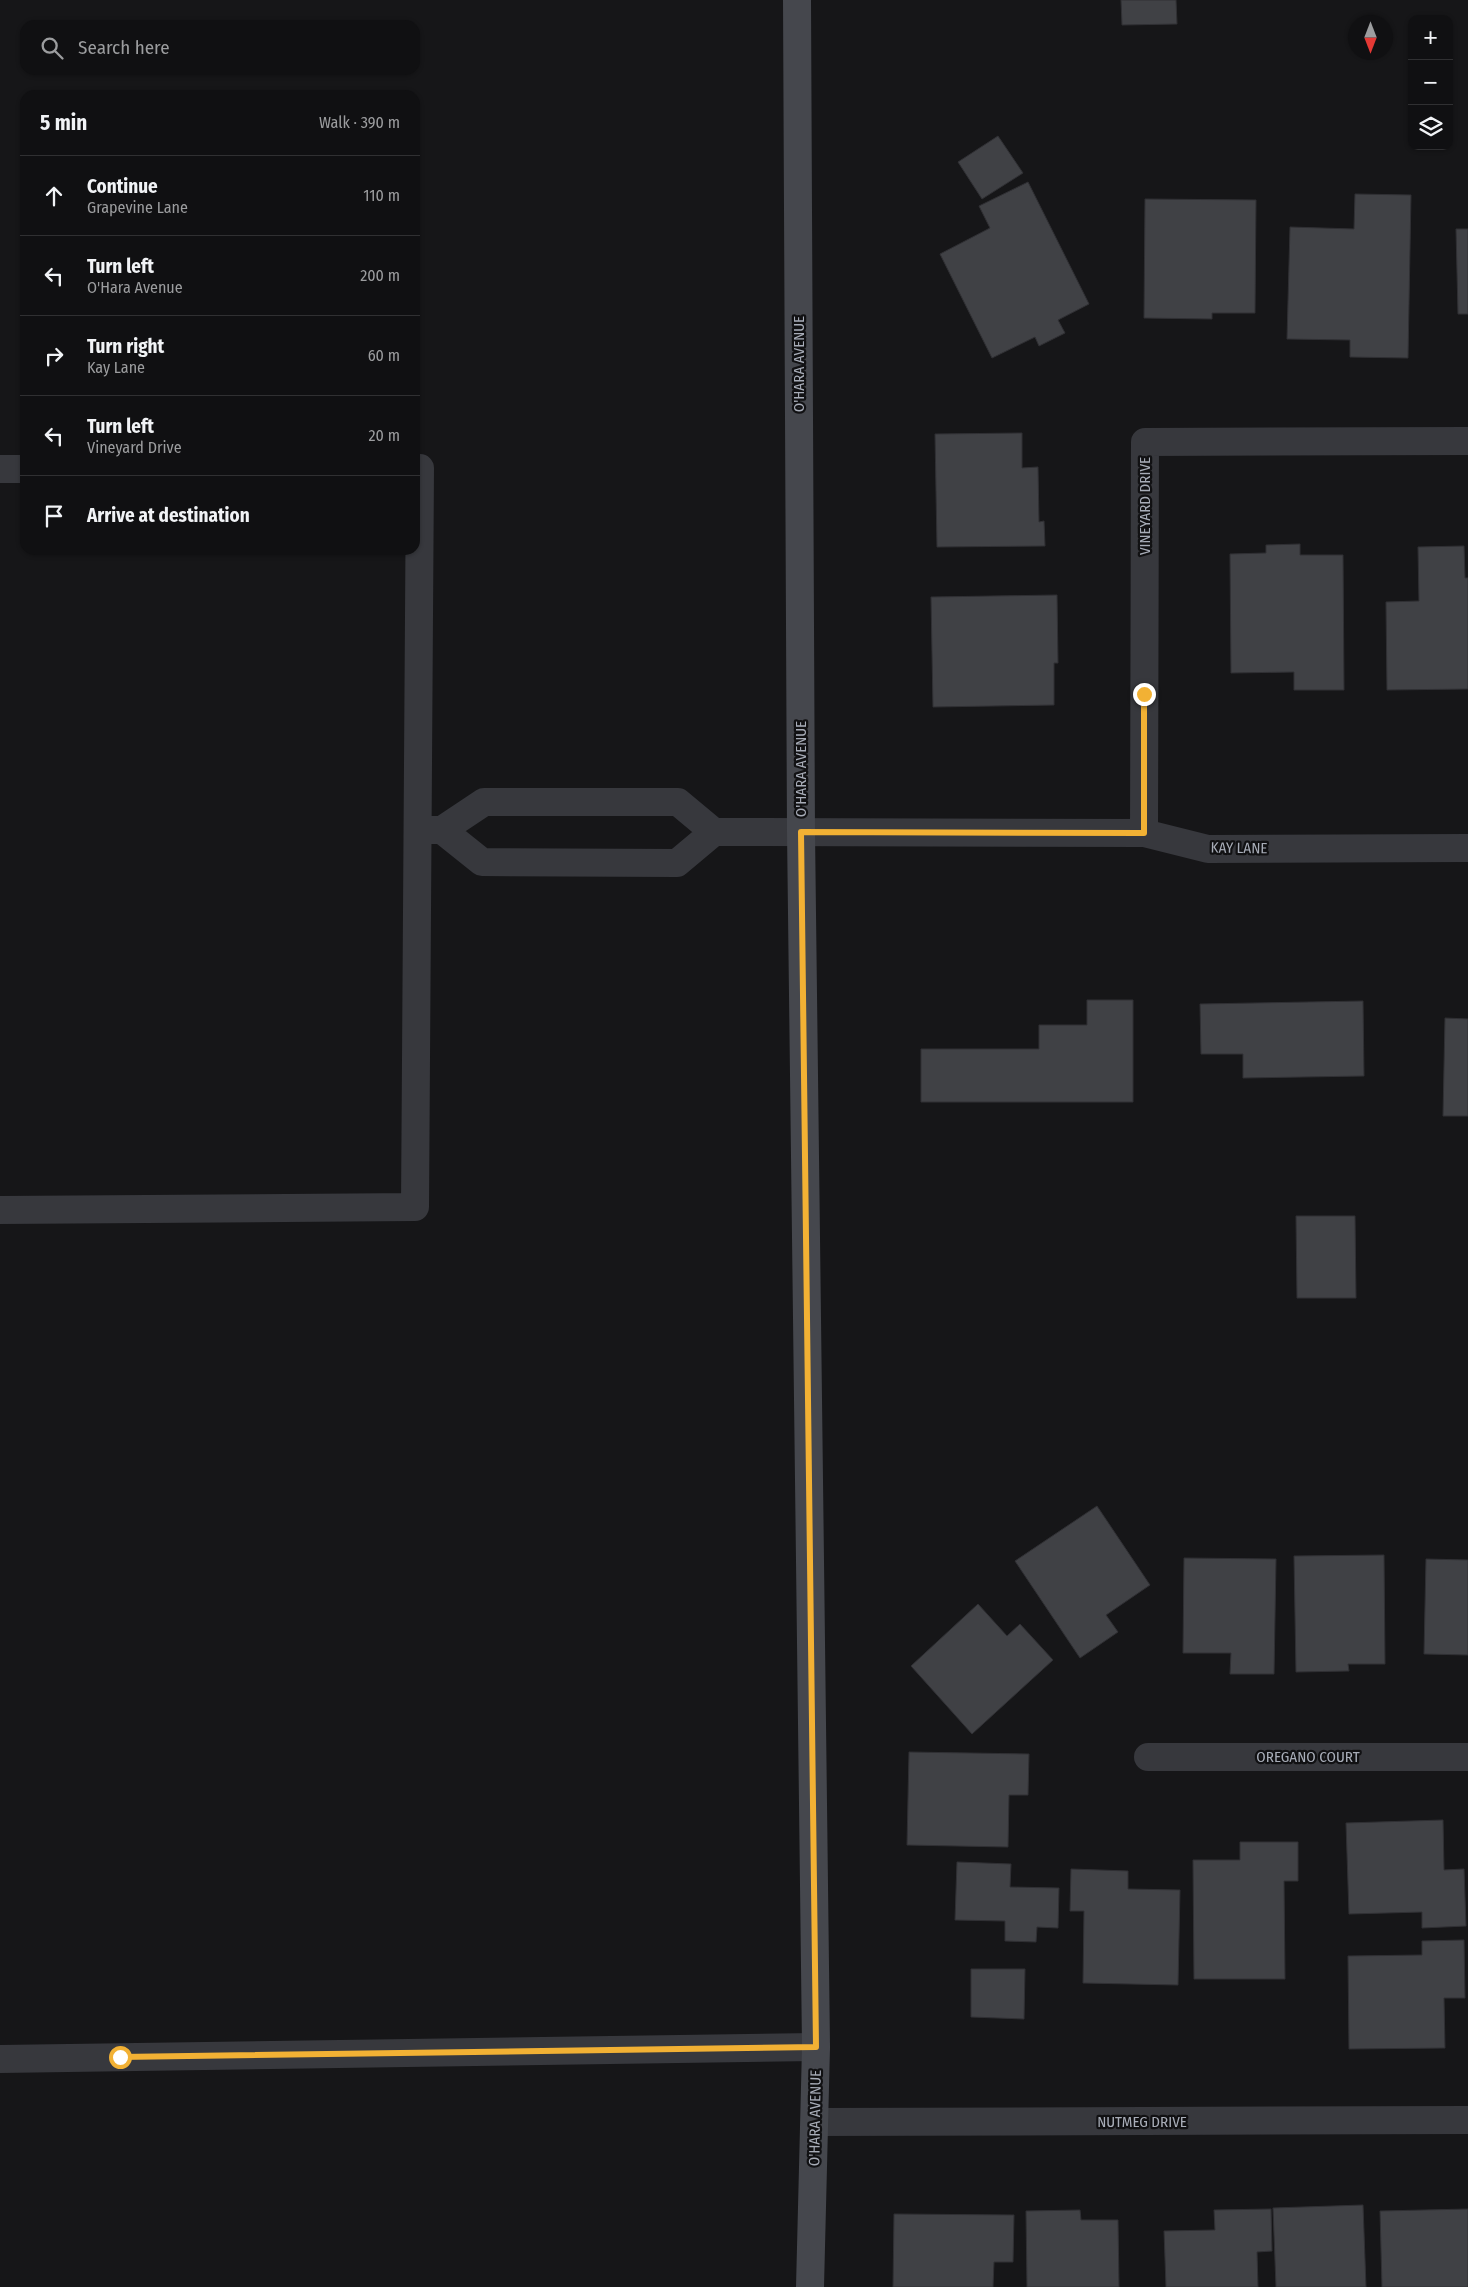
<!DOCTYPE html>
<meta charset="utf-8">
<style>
:root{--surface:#101012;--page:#19191b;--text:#f1f3f6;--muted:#9c9d9f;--line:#303032}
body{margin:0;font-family:"Fira Sans Condensed",sans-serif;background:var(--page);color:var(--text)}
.controls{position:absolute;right:15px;top:15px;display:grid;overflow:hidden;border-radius:10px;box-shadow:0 1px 4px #0004}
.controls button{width:45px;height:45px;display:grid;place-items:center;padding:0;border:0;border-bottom:1px solid var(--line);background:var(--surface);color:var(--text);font:25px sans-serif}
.compass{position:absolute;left:1348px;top:15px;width:45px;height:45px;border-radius:50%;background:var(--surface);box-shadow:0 1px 4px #0004;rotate:180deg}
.stop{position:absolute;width:15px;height:15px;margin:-11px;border:4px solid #f2b134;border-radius:50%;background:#fff}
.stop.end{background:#f2b134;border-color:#fff;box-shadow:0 1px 5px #0008}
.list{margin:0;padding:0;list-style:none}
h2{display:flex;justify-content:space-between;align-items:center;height:65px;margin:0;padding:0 20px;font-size:21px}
h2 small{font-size:16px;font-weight:400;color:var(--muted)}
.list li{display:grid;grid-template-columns:32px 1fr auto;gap:15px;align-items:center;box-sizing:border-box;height:80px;padding:0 20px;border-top:1px solid var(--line)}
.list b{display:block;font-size:19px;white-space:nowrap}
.list p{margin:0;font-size:16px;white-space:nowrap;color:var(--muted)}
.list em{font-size:16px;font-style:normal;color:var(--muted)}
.icon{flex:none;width:28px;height:28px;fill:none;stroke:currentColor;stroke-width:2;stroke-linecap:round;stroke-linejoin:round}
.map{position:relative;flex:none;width:1468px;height:2287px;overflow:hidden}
.search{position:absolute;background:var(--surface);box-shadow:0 1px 4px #0004;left:20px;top:20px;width:400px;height:55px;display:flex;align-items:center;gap:12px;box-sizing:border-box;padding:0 18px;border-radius:15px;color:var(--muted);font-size:19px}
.panel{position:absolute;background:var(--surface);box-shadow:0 1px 4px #0004;left:20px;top:90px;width:400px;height:465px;border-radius:15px}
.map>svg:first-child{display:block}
.building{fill:#404145;stroke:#303034}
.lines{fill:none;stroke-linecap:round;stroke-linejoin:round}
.street{stroke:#37383d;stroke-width:28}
.secondary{stroke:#45474d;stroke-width:28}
.route{stroke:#f2b134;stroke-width:6}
.labels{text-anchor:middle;stroke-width:4.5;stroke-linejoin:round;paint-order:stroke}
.street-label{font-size:15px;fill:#a8adb8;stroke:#111113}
</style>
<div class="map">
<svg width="1468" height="2287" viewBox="0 0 1468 2287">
<rect width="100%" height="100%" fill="#161618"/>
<path class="building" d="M1121,0h55l1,24 -55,1z
M998,136l25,37 -41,26 -24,-37z
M1028,182l61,122 -31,16 7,13 -26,13 -4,-9 -43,21 -52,-104 50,-26 -11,-22z
M1355,194l56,1 -3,163 -58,-1v-17l-63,-1 3,-112 64,2z
M1145,199l111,1 -1,113h-43v6l-68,-1z
M1456,229h12v85h-10z
M1022,433v35l16,-1 1,55 5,-1 1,25 -108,1 -2,-113z
M1300,544v11h43l1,135h-50v-18l-63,1 -1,-119 36,-1v-8z
M1464,546l1,32h3v111l-81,1 -1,-88 33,-1 -1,-54z
M1057,595l1,68h-4v42l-121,2 -2,-110z
M1087,1000h46v102h-212v-53h118v-24h48z
M1363,1001l1,75 -121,2v-24h-42l-1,-50z
M1445,1018l23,1v97h-25z
M1296,1216h59l1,82h-59z
M1097,1506l53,79 -44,30 12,17 -38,26 -65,-97z
M1384,1555l1,109h-37l1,7 -53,1 -2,-116z
M1184,1558l92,1 -2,115h-44l1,-21h-48z
M1426,1559l42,1v95l-44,-1z
M978,1604l29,32 13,-12 33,36 -81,74 -61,-68z
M909,1752l120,2 -1,41h-19l-1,52 -101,-2z
M1443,1820l1,50 20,-1 2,57 -44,2v-16l-73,2 -3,-91z
M1240,1842h58v39h-14l1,98h-91l-1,-119h47z
M957,1862l54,2 -1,23 49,1 -1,40 -21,-1 -1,15 -31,-1v-20l-50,-1z
M1071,1869l57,2v18l52,1 -2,95 -95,-2 1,-72h-14z
M1464,1940l1,58h-21l1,50 -96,1 -1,-93 74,-1v-14z
M971,1969h54l-1,50 -53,-2z
M1363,2205l3,82h-90l-3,-79z
M1271,2209l1,42 -15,1 1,35h-92l-2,-56 51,-1 -1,-20z
M1468,2209v78h-86l-2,-76z
M1080,2210l1,10h37l1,67h-92l-1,-76z
M894,2214l120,1 -1,47h-19l-1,25h-100z"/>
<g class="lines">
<path class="street" d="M0,469h25
M424,830h18l42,-28h194l36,30
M442,830l40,32 195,1 37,-31 430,1 64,16 260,-1
M1144,833l1,-391 323,-1
M0,1210l415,-3 5,-739h-5
M1148,1757h320
M0,2059l816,-12
M815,2122l653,-2"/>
<path class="secondary" d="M797,0l4,832 15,1215 -6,240"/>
</g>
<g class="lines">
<path class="route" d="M120,2057l696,-10 -15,-1215 343,1v-139"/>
</g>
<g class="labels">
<g class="street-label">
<text transform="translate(799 364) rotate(-90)" y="5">O'HARA AVENUE</text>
<text transform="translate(1145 506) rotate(-90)" y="5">VINEYARD DRIVE</text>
<text transform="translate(801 769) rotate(-90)" y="5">O'HARA AVENUE</text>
<text transform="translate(1239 848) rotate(1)" y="5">KAY LANE</text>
<text x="1308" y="1762">OREGANO COURT</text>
<text transform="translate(815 2118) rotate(-89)" y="5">O'HARA AVENUE</text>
<text x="1142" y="2127">NUTMEG DRIVE</text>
</g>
</g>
</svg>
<div class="controls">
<button>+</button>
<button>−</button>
<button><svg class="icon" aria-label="layers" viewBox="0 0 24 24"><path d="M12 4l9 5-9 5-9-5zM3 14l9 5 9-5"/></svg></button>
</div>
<svg class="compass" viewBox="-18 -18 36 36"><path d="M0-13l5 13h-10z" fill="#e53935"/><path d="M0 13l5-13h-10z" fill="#9c9d9f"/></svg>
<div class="stop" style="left:120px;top:2057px"></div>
<div class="stop end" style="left:1144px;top:694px"></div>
<div class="search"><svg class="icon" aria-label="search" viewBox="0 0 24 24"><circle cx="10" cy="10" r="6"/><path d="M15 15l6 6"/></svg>Search here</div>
<section class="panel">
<h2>5 min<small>Walk · 390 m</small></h2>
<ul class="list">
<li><svg class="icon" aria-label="ahead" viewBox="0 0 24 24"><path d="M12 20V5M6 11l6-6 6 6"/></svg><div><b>Continue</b><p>Grapevine Lane</p></div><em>110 m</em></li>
<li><svg class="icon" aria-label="left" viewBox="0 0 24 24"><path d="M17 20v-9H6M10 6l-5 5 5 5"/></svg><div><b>Turn left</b><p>O'Hara Avenue</p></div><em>200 m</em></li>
<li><svg class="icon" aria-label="right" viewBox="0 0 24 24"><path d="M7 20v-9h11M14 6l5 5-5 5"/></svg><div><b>Turn right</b><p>Kay Lane</p></div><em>60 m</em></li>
<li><svg class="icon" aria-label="left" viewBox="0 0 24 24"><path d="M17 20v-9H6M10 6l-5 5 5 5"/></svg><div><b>Turn left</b><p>Vineyard Drive</p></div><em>20 m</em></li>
<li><svg class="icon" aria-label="arrive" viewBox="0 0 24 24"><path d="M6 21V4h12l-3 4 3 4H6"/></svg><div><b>Arrive at destination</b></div></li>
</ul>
</section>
</div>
